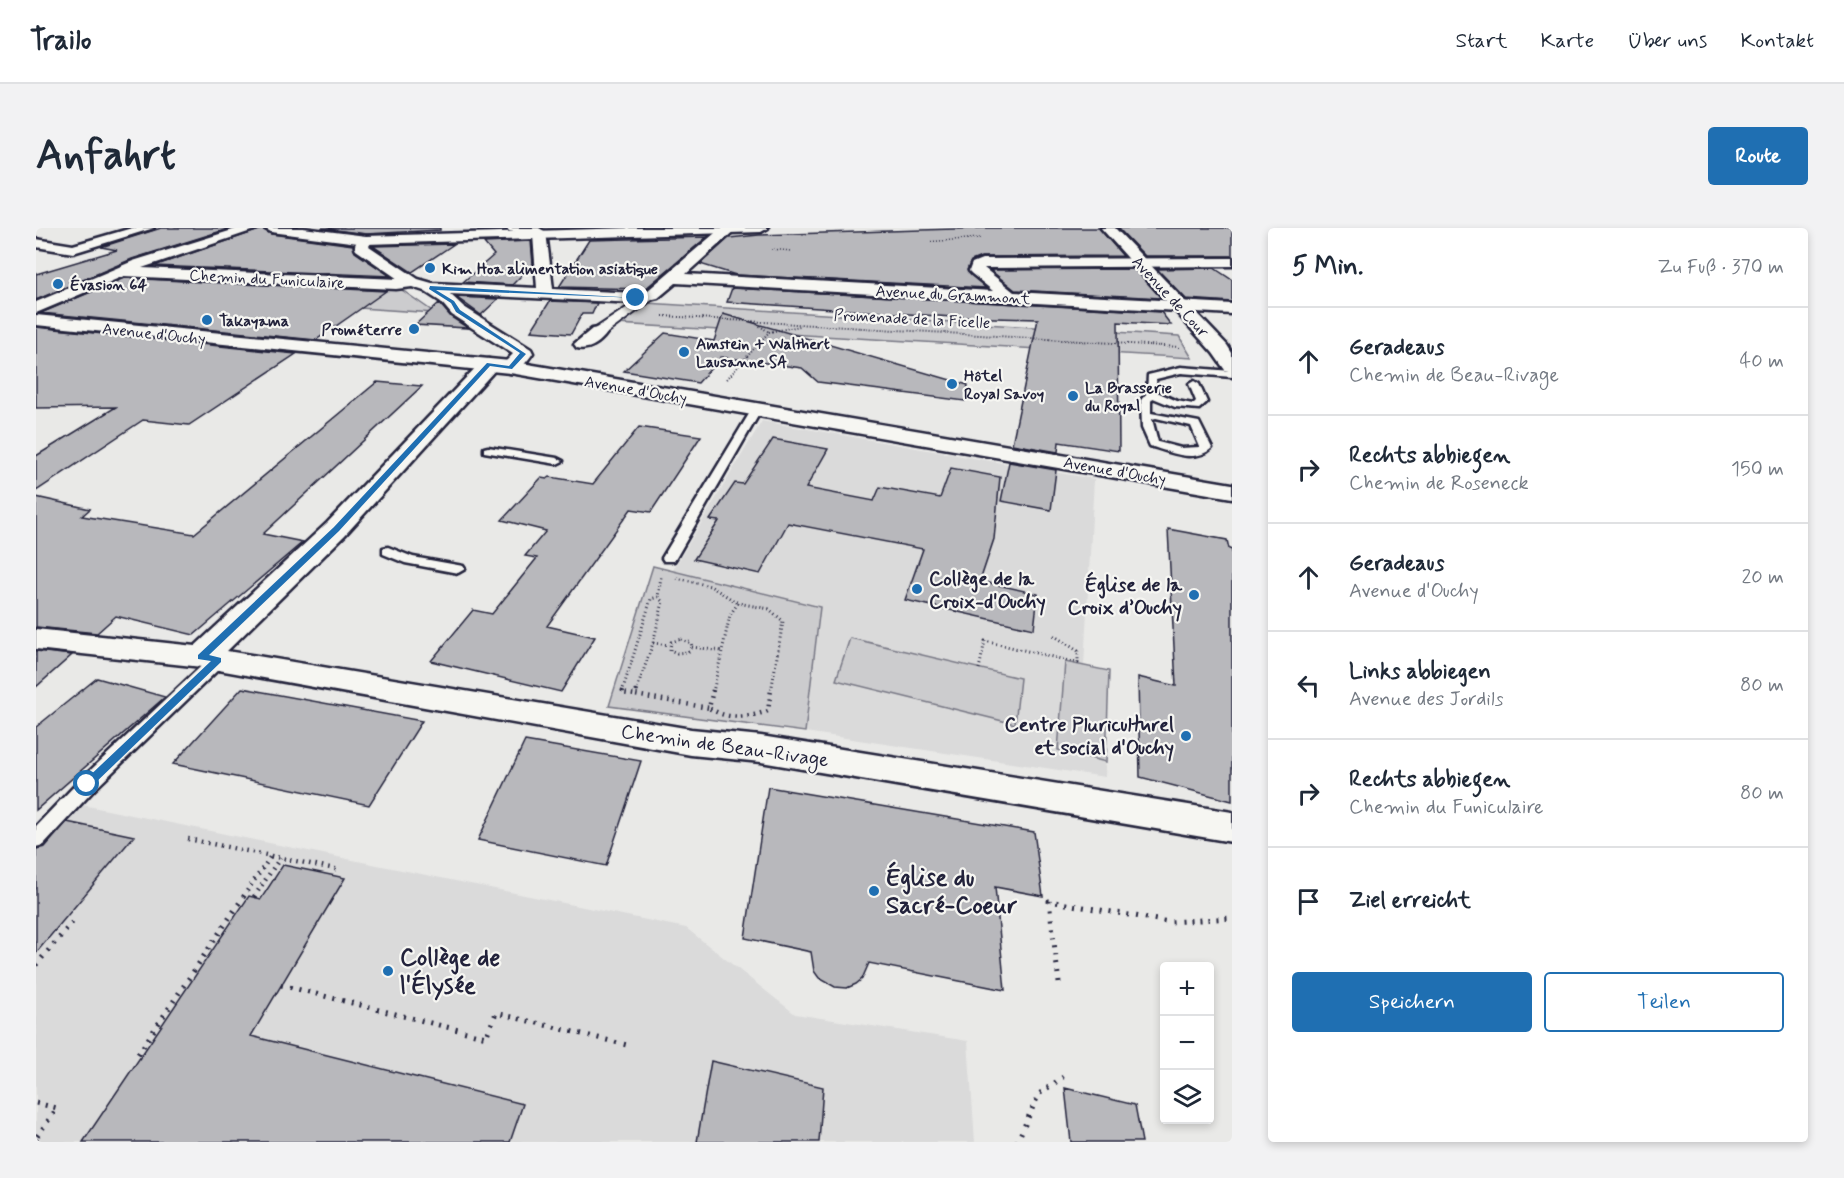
<!DOCTYPE html>
<html lang="de">
<meta charset="utf-8">
<style>
:root{--surface:#fff;--page:#f2f2f3;--text:#1f2937;--muted:#747a83;--line:#e0e1e3;--accent:#1f6fb2}
body{margin:0;font-family:Mynerve,sans-serif;background:var(--page);color:var(--text)}
.controls{position:absolute;right:18px;bottom:18px;display:grid;overflow:hidden;border-radius:6px;box-shadow:0 3px 9px #0003}
.controls button{width:54px;height:54px;display:grid;place-items:center;padding:0;border:0;border-bottom:2px solid var(--line);background:var(--surface);color:var(--text);font:30px sans-serif}
.stop{position:absolute;width:18px;height:18px;margin:-14px;border:4px solid #1f6fb2;border-radius:50%;background:#fff}
.stop.end{background:#1f6fb2;border-color:#fff;box-shadow:0 2px 6px #0008}
.list{margin:0;padding:0;list-style:none}
h2{display:flex;justify-content:space-between;align-items:center;height:78px;margin:0;padding:0 24px;font-size:26px}
h2 small{font-size:20px;font-weight:400;color:var(--muted)}
.list li{display:grid;grid-template-columns:39px 1fr auto;gap:18px;align-items:center;box-sizing:border-box;height:108px;padding:0 24px;border-top:2px solid var(--line)}
.list b{display:block;font-size:22px;white-space:nowrap}
.list p{margin:0;font-size:20px;white-space:nowrap;color:var(--muted)}
.list em{font-size:20px;font-style:normal;color:var(--muted)}
.actions{display:flex;gap:12px;padding:18px 24px}
.actions a{flex:1;padding:14px 0;border:2px solid var(--accent);border-radius:6px;text-align:center;font-size:21px;color:var(--accent)}
.actions .main{background:var(--accent);color:#fff}
.icon{flex:none;width:33px;height:33px;fill:none;stroke:currentColor;stroke-width:2;stroke-linecap:round;stroke-linejoin:round}
.map{position:relative;flex:none;width:1196px;height:914px;overflow:hidden;border-radius:6px}
header{display:flex;align-items:center;gap:36px;box-sizing:border-box;height:84px;padding:0 30px;background:var(--surface);border-bottom:2px solid var(--line)}
header strong{font-size:28px}
nav{display:flex;gap:33px;margin-inline-start:auto;font-size:21px}
.intro{display:flex;align-items:center;justify-content:space-between;box-sizing:border-box;height:144px;padding:0 36px}
h1{margin:0;font-size:42px}
.button{padding:15px 27px;border-radius:6px;background:var(--accent);color:#fff;font-size:21px;font-weight:700}
main{display:flex;gap:36px;padding:0 36px}
aside{flex:1;background:var(--surface);border-radius:6px;box-shadow:0 3px 9px #0003}
.map>svg:first-child{display:block}
.built{fill:#dadada}
.green{fill:#ccccce;stroke:#777784;stroke-width:1.5}
.building{fill:#b8b8bc;stroke:#22223b;stroke-width:1.5}
.lines{fill:none;stroke-linecap:round;stroke-linejoin:round}
.service-casing{stroke:#22223b;stroke-width:5}
.pedestrian-casing{stroke:#22223b;stroke-width:4}
.minor-casing{stroke:#22223b;stroke-width:5}
.tertiary-casing{stroke:#22223b;stroke-width:5}
.secondary-casing{stroke:#22223b;stroke-width:5}
.path-far4{stroke:#22223b;stroke-width:1.5;stroke-dasharray:1 2;stroke-linecap:butt}
.path-far3{stroke:#22223b;stroke-width:2;stroke-dasharray:1 2;stroke-linecap:butt}
.path-far2{stroke:#22223b;stroke-width:3;stroke-dasharray:1 3;stroke-linecap:butt}
.path-far1{stroke:#22223b;stroke-width:4.5;stroke-dasharray:1.5 5;stroke-linecap:butt}
.path{stroke:#22223b;stroke-width:5;stroke-dasharray:2 7;stroke-linecap:butt}
.service{fill:#f6f6f2;fill-rule:evenodd}
.pedestrian{fill:#f6f6f2;fill-rule:evenodd}
.minor{fill:#f6f6f2;fill-rule:evenodd}
.tertiary{fill:#f6f6f2;fill-rule:evenodd}
.secondary{fill:#f6f6f2;fill-rule:evenodd}
.route{fill:#1f6fb2}
.poi-dot{fill:#1f6fb2;stroke:#f6f6f2;stroke-width:2}
.labels{text-anchor:middle;stroke-width:4.5;stroke-linejoin:round;paint-order:stroke}
.far-poi-label{font-size:16px;font-weight:bold;fill:#22223b;stroke:#f6f6f2;text-anchor:start}
.far-street-label{font-size:16px;fill:#22223b;stroke:#f6f6f2}
.poi-label{font-size:20px;font-weight:bold;fill:#22223b;stroke:#f6f6f2;text-anchor:end}
.street-label{font-size:20px;fill:#22223b;stroke:#f6f6f2}
.near-poi-label{font-size:24px;font-weight:bold;fill:#22223b;stroke:#f6f6f2;text-anchor:start}
</style>
<header>
<strong>Trailo</strong>
<nav><a>Start</a><a>Karte</a><a>Über uns</a><a>Kontakt</a></nav>
</header>
<div class="intro"><h1>Anfahrt</h1><a class="button">Route</a></div>
<main>
<div class="map">
<svg width="1196" height="914" viewBox="0 0 1196 914">
<rect width="100%" height="100%" fill="#e9e9e7"/>
<filter id="ink" filterUnits="userSpaceOnUse"><feTurbulence type="fractalNoise" baseFrequency=".0167" numOctaves="2"/><feDisplacementMap in="SourceGraphic" scale="12" xChannelSelector="R" yChannelSelector="G"/><feConvolveMatrix kernelMatrix="1 2 1 2 8 2 1 2 1" color-interpolation-filters="sRGB"/></filter>
<g filter="url(#ink)">
<path class="built" d="M726,193l332,58 -10,187 25,5 -4,106 -300,-45 15,-125 -147,-37z
M27,573l623,127 109,86 173,27 7,101h-939v-316z"/>
<path class="green" d="M86,48l277,12 36,25 -343,-23z
M610,75l533,33 13,22 -574,-34z
M617,338l167,41 -15,125 -196,-26z
M814,410l170,40 -5,46 -179,-44z
M1029,434l44,9 -3,91 -48,-12z"/>
<path class="building" d="M125,0h70l-99,31 -96,41v-26l81,-24 -16,-3z
M285,0h119v2l-74,4z
M950,0h113l24,28 -142,1 -10,4 -4,9 19,18 -250,-13 -36,-11 29,-26 30,-3z
M1082,0h114v28h-87z
M226,1l9,5 82,11 2,7 35,24 -236,-10z
M671,9l-62,52 -86,-2 30,-47z
M495,13l2,23 -21,21 -49,-3 31,-27 -10,-12z
M418,16l-42,28 -39,-26z
M1178,40l18,12v22l-46,-3 -29,-30z
M1099,41l26,29 -146,-8 -25,-20z
M88,50l262,13 -70,49 -275,-27z
M696,60l429,24 10,13 -53,-3 1,129 -60,-9 -1,10 -46,-8 26,-125 -85,-2 -226,-15z
M420,69l42,2 -17,16z
M514,73l47,2 -5,11h-10l-11,20 -40,-3z
M403,75l12,14 17,11 -53,-3z
M687,86l245,71 -3,16 -147,-19 -16,-14 -81,-11 -23,26 -74,-12 41,-38 49,8z
M0,99l260,27 -107,71 -46,-5 -107,71v-35l80,-49 -80,1z
M341,154l45,4 -159,148 40,8 -109,93 -78,-19 -19,17 -61,-6v-130l54,12 -8,7 112,18z
M603,199l62,9 -50,76 -20,-3 -84,117 48,11 -34,55 -130,-31 42,-51 19,4 45,-56 -12,-2 21,-25 -44,-11 39,-42 6,1 3,-2 43,7z
M737,211l55,10 -22,39 68,13 6,-14 60,11 11,-30 49,9 -6,62 -14,42 58,13 -4,35 -129,-29 18,-51 -135,-26 -28,51 -66,-15 25,-38 -9,-1 25,-37 8,1z
M973,234l47,8 -5,40 -50,-9z
M1132,301l59,11 2,9 3,1v251l-92,-24 -2,-100 38,9z
M0,423l36,4 -36,32z
M61,450l68,19 -129,113v-83z
M206,460l180,33 -53,84 -196,-41z
M489,513l116,20 -35,105 -128,-26z
M732,559l266,45 9,64 -48,-9 10,103 -136,-27 -7,16 -6,5 -9,4 -12,-1 -16,-9 -5,-7 -3,-19 -66,-14z
M31,594l67,14 -98,117v-104l9,-2z
M247,637l62,13 -94,158 272,68 -13,38h-427l166,-246 12,3z
M675,833l112,26 -4,55h-122z
M1029,860l70,17 7,37h-71z"/>
<g class="lines">
<defs>
<path id="service" d="M1145,139l51,4v6l-51,-4 -25,6 1,13 20,9 16,3 3,-3 -7,-17 5,-3 5,3 8,18 -8,7 -24,-2 -22,-9 -2,3v12l48,9 13,26c-17,16 -43,4 -62,-2l-8,-18 -1,-28 6,-7 1,-18zM1120,190l35,8 9,21 -19,1 -23,-6 -6,-23z
M721,178l5,3 -86,149 -2,3h-10l-2,-3 90,-149z
M452,219l69,11 6,3 -6,3 -73,-12v-4z
M352,319l25,10 50,9 2,3 -7,4 -53,-10 -22,-9v-6z
M182,427l8,5 -2,4 -130,126 -51,55 -7,2v-21l44,-46 132,-124z"/>
<path id="pedestrian" d="M616,63l4,2v4l-53,39h-10v-6z"/>
<path id="minor" d="M96,0h22l-81,25 -37,-6v-8l37,6z
M203,0h21l-118,40 256,11 -42,-29c-4,-6 4,-13 10,-14l7,4 -4,6 49,33 14,4 105,5 -4,-53 -24,-4 -2,-3h32l7,4 7,57 83,4 11,-2 74,-63h16l-51,46 307,17 -21,-17 -3,-3 3,-8 10,-4 250,-1v8l-248,2 30,24 218,12v10l-556,-31 -18,15 -22,5 -186,-9 14,13 67,42 2,4c-5,8 -13,17 -23,20l-10,-6 13,-13 -61,-39 -11,-13 -17,-11 -12,-4 -16,2 -272,-13 -88,37v-11l97,-41z
M562,100l6,1 3,4c-7,10 -18,18 -30,15l-3,-4 18,-15z
M453,131l10,6 -3,4 -151,166 -118,116 464,78 70,7 471,76v30l-471,-80 -70,-7 -489,-88 -166,-18v-20l159,17 132,-123 155,-162z"/>
<path id="tertiary" d="M228,0h39l63,8 263,-8h139l-7,4 -395,12 -95,-12z
M1065,0h14l112,117 5,8v19l-7,-2 -12,-17z"/>
<path id="secondary" d="M0,87l474,46 722,123v14l-722,-125 -474,-48z"/>
</defs>
<use href="#service" class="service-casing"/>
<use href="#pedestrian" class="pedestrian-casing"/>
<use href="#minor" class="minor-casing"/>
<use href="#tertiary" class="tertiary-casing"/>
<use href="#secondary" class="secondary-casing"/>
<path class="path-far4" d="M889,14l56,-4
M735,21l20,2
M0,45l8,1"/>
<path class="path-far3" d="M627,88l517,31
M716,93l17,11
M691,151l42,-47 31,-6"/>
<path class="path-far2" d="M641,350l33,8 28,17
M645,411l10,4 1,4 -4,5 -11,1 -7,-3 1,-8z
M617,415l16,2
M656,419l30,4
M943,441l6,-28 93,22v-12l-25,-16
M586,464l29,-93 7,-2
M600,464l17,-49 10,-41 -5,-5 3,-20
M677,464l17,-77 8,-12 31,6 14,12 -12,71"/>
<path class="path-far1" d="M587,462l-1,3 13,2
M601,462l-2,5 74,13 -1,2
M677,462l-4,18c19,12 38,10 59,3l3,-21
M152,611l152,31
M211,663l24,-35
M222,663l22,-33"/>
<path class="path" d="M218,669l5,-7
M0,737l39,-46
M1023,755l-10,-82 120,21 63,-4
M245,757l205,52 10,-24 135,33
M102,826l110,-164
M0,875l21,5 -21,30
M0,913l4,1
M981,914l22,-48 24,-17"/>
<use href="#service" class="service"/>
<use href="#pedestrian" class="pedestrian"/>
<use href="#minor" class="minor"/>
<use href="#tertiary" class="tertiary"/>
<use href="#secondary" class="secondary"/>
</g>
</g>
<path class="route" d="M394,58l208,12 -202,-8 18,11 6,9 66,44 -14,15 -22,-3 -151,165 -130,124 12,3v4l-130,125h-8v-5l128,-121 -13,-2v-4l136,-128 153,-164 22,3 11,-13 -64,-41 -5,-9 -22,-14z"/>
<g class="poi-dot">
<circle cx="394" cy="40" r="6"/>
<circle cx="22" cy="56" r="6"/>
<circle cx="171" cy="92" r="6"/>
<circle cx="378" cy="101" r="6"/>
<circle cx="648" cy="124" r="6"/>
<circle cx="916" cy="156" r="6"/>
<circle cx="1037" cy="168" r="6"/>
<circle cx="881" cy="361" r="6"/>
<circle cx="1158" cy="367" r="6"/>
<circle cx="1150" cy="508" r="6"/>
<circle cx="838" cy="663" r="6"/>
<circle cx="352" cy="743" r="6"/>
</g>
<g class="labels">
<g class="far-poi-label">
<text x="406" y="46">Kim Hoa alimentation asiatique</text>
<text x="34" y="62">Évasion 64</text>
<text x="183" y="98">Takayama</text>
<text x="366" y="107" text-anchor="end">Prométerre</text>
<text x="660" y="121">Amstein + Walthert<tspan x="660" dy="18">Lausanne SA</tspan></text>
<text x="928" y="153">Hôtel<tspan x="928" dy="18">Royal Savoy</tspan></text>
<text x="1049" y="165">La Brasserie<tspan x="1049" dy="18">du Royal</tspan></text>
</g>
<g class="far-street-label">
<text transform="translate(231 50) rotate(3)" y="6">Chemin du Funiculaire</text>
<text transform="translate(917 66) rotate(3)" y="6">Avenue du Grammont</text>
<text transform="translate(1135 68) rotate(47)" y="6">Avenue de Cour</text>
<text transform="translate(876 90) rotate(3)" y="6">Promenade de la Ficelle</text>
<text transform="translate(118 105) rotate(6)" y="6">Avenue d'Ouchy</text>
<text transform="translate(600 161) rotate(10)" y="6">Avenue d'Ouchy</text>
<text transform="translate(1079 242) rotate(10)" y="6">Avenue d'Ouchy</text>
</g>
<g class="poi-label">
<text x="893" y="357" text-anchor="start">Collège de la<tspan x="893" dy="23">Croix-d'Ouchy</tspan></text>
<text x="1146" y="363">Église de la<tspan x="1146" dy="23">Croix d’Ouchy</tspan></text>
<text x="1138" y="503">Centre Pluriculturel<tspan x="1138" dy="23">et social d'Ouchy</tspan></text>
</g>
<g class="street-label">
<text transform="translate(689 517) rotate(8)" y="7">Chemin de Beau-Rivage</text>
</g>
<g class="near-poi-label">
<text x="850" y="657">Église du<tspan x="850" dy="28">Sacré-Coeur</tspan></text>
<text x="364" y="737">Collège de<tspan x="364" dy="28">l'Élysée</tspan></text>
</g>
</g>
</svg>
<div class="controls">
<button>+</button>
<button>−</button>
<button><svg class="icon" aria-label="layers" viewBox="0 0 24 24"><path d="M12 4l9 5-9 5-9-5zM3 14l9 5 9-5"/></svg></button>
</div>
<div class="stop" style="left:51px;top:556px"></div>
<div class="stop end" style="left:600px;top:70px"></div>
</div>
<aside>
<h2>5 Min.<small>Zu Fuß · 370 m</small></h2>
<ul class="list">
<li><svg class="icon" aria-label="ahead" viewBox="0 0 24 24"><path d="M12 20V5M6 11l6-6 6 6"/></svg><div><b>Geradeaus</b><p>Chemin de Beau-Rivage</p></div><em>40 m</em></li>
<li><svg class="icon" aria-label="right" viewBox="0 0 24 24"><path d="M7 20v-9h11M14 6l5 5-5 5"/></svg><div><b>Rechts abbiegen</b><p>Chemin de Roseneck</p></div><em>150 m</em></li>
<li><svg class="icon" aria-label="ahead" viewBox="0 0 24 24"><path d="M12 20V5M6 11l6-6 6 6"/></svg><div><b>Geradeaus</b><p>Avenue d'Ouchy</p></div><em>20 m</em></li>
<li><svg class="icon" aria-label="left" viewBox="0 0 24 24"><path d="M17 20v-9H6M10 6l-5 5 5 5"/></svg><div><b>Links abbiegen</b><p>Avenue des Jordils</p></div><em>80 m</em></li>
<li><svg class="icon" aria-label="right" viewBox="0 0 24 24"><path d="M7 20v-9h11M14 6l5 5-5 5"/></svg><div><b>Rechts abbiegen</b><p>Chemin du Funiculaire</p></div><em>80 m</em></li>
<li><svg class="icon" aria-label="arrive" viewBox="0 0 24 24"><path d="M6 21V4h12l-3 4 3 4H6"/></svg><div><b>Ziel erreicht</b></div></li>
</ul>
<div class="actions"><a class="main">Speichern</a><a>Teilen</a></div>
</aside>
</main>
